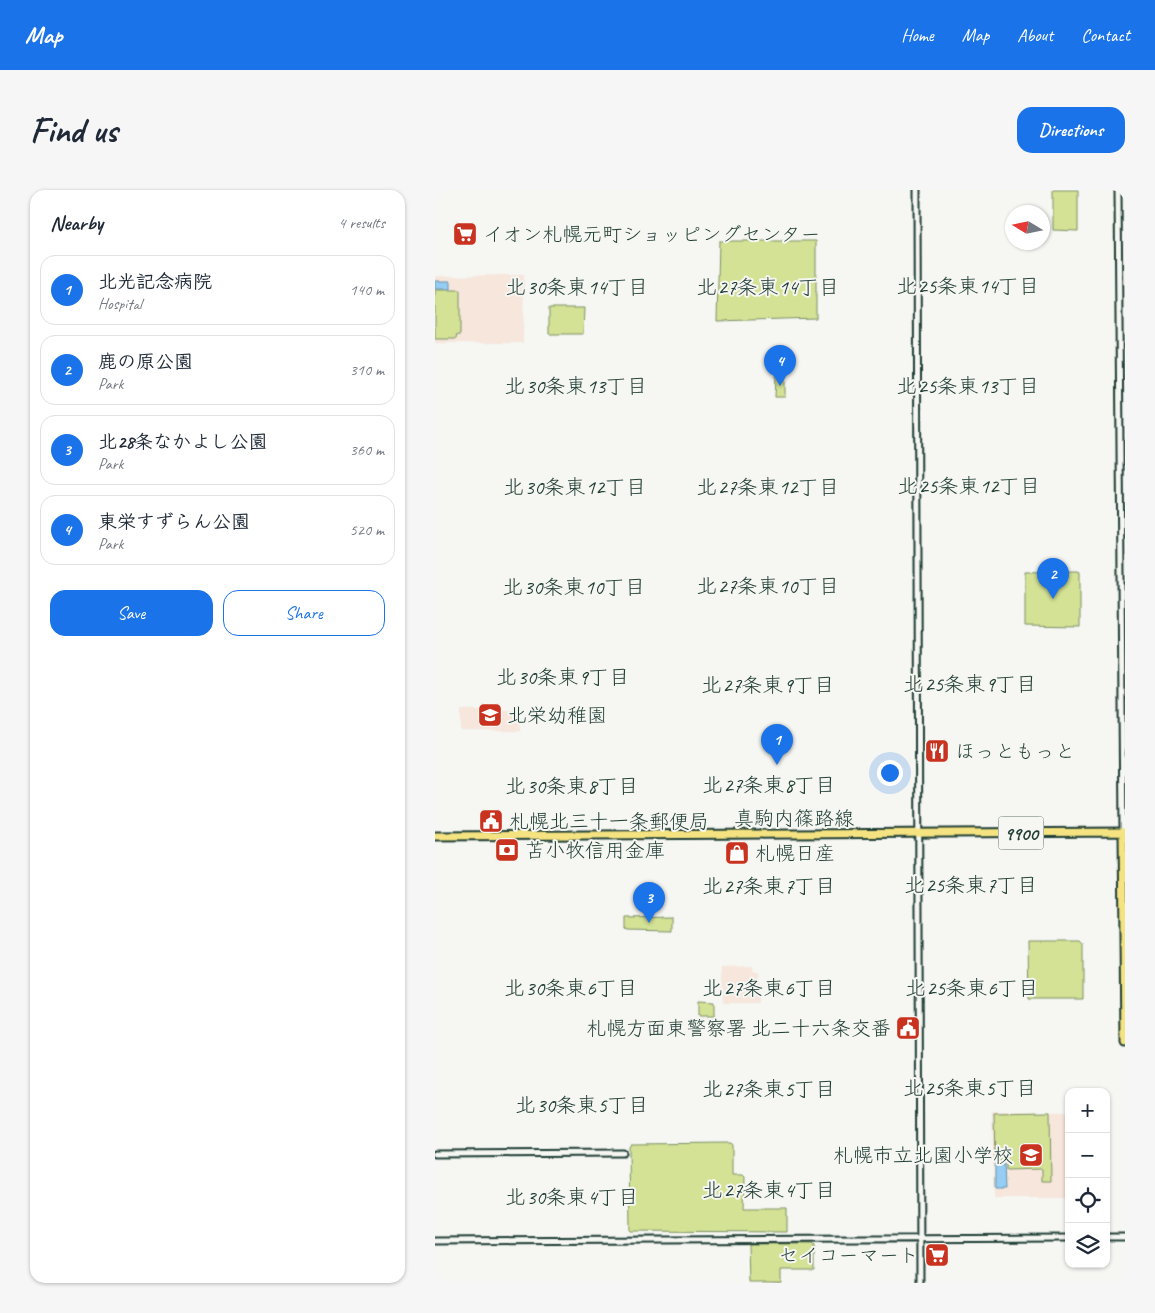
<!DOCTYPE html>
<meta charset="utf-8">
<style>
:root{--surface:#fff;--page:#f6f6f7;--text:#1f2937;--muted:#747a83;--line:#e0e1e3;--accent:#1a73e8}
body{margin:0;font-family:Caveat,"Klee One",sans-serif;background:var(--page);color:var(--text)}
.controls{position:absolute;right:15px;bottom:15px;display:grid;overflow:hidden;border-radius:10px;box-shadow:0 1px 4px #0004}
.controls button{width:45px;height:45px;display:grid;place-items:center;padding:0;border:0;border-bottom:1px solid var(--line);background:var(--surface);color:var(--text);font:25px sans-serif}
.compass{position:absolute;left:570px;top:15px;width:45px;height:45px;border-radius:50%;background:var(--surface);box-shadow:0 1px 4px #0004;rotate:280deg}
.you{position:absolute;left:454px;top:582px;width:18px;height:18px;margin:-12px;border:4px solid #fff;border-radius:50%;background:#1a73e8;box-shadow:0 0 0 8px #1a73e833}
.badge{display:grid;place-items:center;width:32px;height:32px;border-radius:50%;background:var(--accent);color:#fff;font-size:16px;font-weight:700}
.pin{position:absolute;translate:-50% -41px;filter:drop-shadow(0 1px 2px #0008)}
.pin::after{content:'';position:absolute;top:26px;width:18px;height:15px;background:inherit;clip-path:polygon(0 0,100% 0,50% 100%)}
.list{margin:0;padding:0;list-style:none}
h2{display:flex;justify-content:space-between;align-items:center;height:65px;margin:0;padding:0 20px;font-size:21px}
h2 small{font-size:16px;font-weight:400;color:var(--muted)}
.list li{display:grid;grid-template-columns:32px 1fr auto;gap:15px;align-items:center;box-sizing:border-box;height:70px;margin:0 10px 10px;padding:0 10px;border:1px solid var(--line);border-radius:15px}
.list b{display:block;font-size:19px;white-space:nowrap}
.list p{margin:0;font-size:16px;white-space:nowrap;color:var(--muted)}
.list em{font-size:16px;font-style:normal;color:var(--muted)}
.actions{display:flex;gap:10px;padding:15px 20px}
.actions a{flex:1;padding:11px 0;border:1px solid var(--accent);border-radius:15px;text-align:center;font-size:18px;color:var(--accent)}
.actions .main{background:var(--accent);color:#fff}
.icon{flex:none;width:28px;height:28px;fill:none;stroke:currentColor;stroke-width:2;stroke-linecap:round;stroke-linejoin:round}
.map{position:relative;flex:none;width:690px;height:1093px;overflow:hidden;border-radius:15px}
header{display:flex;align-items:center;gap:30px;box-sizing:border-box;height:70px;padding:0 25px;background:var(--accent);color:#fff}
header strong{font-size:24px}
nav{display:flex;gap:28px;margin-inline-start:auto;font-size:18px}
.intro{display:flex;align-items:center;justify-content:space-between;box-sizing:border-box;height:120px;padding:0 30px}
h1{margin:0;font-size:35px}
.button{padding:12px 22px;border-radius:15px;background:var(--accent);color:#fff;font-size:18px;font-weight:700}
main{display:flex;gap:30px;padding:0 30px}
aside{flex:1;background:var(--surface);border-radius:15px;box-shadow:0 1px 4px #0004}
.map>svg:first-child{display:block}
.built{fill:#f6e6dc}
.green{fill:#d4e295;stroke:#7a9064}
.water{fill:#96cdf5;stroke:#6693a8}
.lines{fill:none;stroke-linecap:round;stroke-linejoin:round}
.tertiary-casing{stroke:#1f3d34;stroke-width:9}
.primary-casing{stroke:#1f3d34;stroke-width:11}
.tertiary{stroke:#f6f6f2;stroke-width:5}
.primary{stroke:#f5e382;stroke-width:7}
.labels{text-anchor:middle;stroke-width:4;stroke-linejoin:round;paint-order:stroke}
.shield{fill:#f6f6f2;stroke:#60746d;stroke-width:1}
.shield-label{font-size:19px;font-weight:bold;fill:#1f3d34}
.poi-label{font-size:20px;fill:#1f3d34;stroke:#f6f6f2;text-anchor:start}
.street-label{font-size:20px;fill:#1f3d34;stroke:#f6f6f2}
.neighbourhood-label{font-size:21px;fill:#1f3d34;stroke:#f6f6f2}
</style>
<header>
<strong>Map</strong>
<nav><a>Home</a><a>Map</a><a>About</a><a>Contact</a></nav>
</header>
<div class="intro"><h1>Find us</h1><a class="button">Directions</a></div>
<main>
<aside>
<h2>Nearby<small>4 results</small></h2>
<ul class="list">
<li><span class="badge">1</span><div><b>北光記念病院</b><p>Hospital</p></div><em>140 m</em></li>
<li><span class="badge">2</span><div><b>鹿の原公園</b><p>Park</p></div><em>310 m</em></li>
<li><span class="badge">3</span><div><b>北28条なかよし公園</b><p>Park</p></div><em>360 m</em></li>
<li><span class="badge">4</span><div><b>東栄すずらん公園</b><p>Park</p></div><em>520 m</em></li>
</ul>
<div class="actions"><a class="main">Save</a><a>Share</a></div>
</aside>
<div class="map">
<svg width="690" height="1093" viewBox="0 0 690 1093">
<rect width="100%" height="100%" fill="#f6f6f2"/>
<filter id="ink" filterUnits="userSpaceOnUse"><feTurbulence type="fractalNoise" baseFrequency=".02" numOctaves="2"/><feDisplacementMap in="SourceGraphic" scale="10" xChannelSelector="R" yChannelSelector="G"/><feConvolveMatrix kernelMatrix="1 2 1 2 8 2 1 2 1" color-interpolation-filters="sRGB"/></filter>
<g filter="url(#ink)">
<path class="built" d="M89,85l-1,68h-88v-67z
M26,520h58l1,21h-59z
M317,776v5h6v32h-35l-1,-36z
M557,921l77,1v86h-75z"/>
<path class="green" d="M618,0h25v41l-25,-1z
M284,51h97v77l-99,3z
M25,100v45h-3l-1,4h-21v-49z
M114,118h35l-1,26h-34z
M341,186h9v21h-10z
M643,381l2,1v55l-55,-1v-54z
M237,727v14l-44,-1 -2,-1v-11z
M593,751h52l3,3v55h-54z
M263,811l16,1v14h-16z
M615,922l1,69h-9v-12l-36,1v-9h-11l-1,-48z
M295,953l2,2v30h11l2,2 -1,31h43v24l-157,-1 -1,-84 2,-3z
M313,1054h64l2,2v24h-33v13h-32z"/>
<path class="water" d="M0,91h16v8h-16z
M560,974h9l1,25h-10z"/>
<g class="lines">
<defs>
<path id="tertiary" d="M482,0l3,1093
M683,0l5,642
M0,964l188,-1
M671,1047h19
M0,1051l634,-3"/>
<path id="primary" d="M688,642l2,211
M0,646l690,-4"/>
</defs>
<use href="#tertiary" class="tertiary-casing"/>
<use href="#primary" class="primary-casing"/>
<use href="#tertiary" class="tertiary"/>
<use href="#primary" class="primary"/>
</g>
</g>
<defs>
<symbol id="supermarket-square" viewBox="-11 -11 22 22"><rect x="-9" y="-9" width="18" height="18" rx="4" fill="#c8321e" stroke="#f6f6f2"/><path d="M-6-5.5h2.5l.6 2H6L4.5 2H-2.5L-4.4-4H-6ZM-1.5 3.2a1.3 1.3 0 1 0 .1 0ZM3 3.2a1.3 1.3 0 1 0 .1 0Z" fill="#fff"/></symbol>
<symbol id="school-square" viewBox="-11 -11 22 22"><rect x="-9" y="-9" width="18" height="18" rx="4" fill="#c8321e" stroke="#f6f6f2"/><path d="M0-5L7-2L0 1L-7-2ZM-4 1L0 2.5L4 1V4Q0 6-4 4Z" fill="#fff"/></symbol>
<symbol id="restaurant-square" viewBox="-11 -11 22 22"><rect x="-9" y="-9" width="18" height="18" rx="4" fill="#c8321e" stroke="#f6f6f2"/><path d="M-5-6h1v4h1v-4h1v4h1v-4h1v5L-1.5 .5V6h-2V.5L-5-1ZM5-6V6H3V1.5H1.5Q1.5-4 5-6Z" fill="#fff"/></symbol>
<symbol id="civic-square" viewBox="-11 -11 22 22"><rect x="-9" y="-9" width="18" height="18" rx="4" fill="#c8321e" stroke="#f6f6f2"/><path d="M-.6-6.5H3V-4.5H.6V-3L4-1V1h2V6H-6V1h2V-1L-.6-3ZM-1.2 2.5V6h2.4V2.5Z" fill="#fff"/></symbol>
<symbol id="bank-square" viewBox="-11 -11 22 22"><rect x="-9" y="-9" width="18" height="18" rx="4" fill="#c8321e" stroke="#f6f6f2"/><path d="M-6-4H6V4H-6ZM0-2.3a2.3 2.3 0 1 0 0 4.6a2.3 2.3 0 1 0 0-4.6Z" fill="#fff"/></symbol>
<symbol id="shop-square" viewBox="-11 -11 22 22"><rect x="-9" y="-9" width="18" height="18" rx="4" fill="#c8321e" stroke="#f6f6f2"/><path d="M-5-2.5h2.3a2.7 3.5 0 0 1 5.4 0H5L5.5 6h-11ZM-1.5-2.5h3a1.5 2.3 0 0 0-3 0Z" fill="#fff"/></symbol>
</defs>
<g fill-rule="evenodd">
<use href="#supermarket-square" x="16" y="30" width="28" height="28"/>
<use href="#school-square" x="41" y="511" width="28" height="28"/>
<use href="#restaurant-square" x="488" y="547" width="28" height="28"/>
<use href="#civic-square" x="42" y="617" width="28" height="28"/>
<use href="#bank-square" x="58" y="646" width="28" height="28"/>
<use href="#shop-square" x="288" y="649" width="28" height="28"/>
<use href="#civic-square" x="459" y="824" width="28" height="28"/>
<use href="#school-square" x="582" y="951" width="28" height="28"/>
<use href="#supermarket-square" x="488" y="1051" width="28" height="28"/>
</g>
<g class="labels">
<rect class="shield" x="563.5" y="626.5" width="45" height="33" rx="4"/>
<g class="shield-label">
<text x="586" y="650">9900</text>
</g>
<g class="poi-label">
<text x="48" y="51">イオン札幌元町ショッピングセンター</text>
<text x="72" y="532">北栄幼稚園</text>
<text x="520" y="568">ほっともっと</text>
<text x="74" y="638">札幌北三十一条郵便局</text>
<text x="90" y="667">苫小牧信用金庫</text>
<text x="320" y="670">札幌日産</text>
<text x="456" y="845" text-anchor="end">札幌方面東警察署 北二十六条交番</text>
<text x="578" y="972" text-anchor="end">札幌市立北園小学校</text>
<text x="484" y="1072" text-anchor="end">セイコーマート</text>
</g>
<g class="street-label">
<text x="359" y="635">真駒内篠路線</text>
</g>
<g class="neighbourhood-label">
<text x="533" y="103">北25条東14丁目</text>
<text x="142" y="104">北30条東14丁目</text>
<text x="333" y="104">北27条東14丁目</text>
<text x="141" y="203">北30条東13丁目</text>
<text x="533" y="203">北25条東13丁目</text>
<text x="534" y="303">北25条東12丁目</text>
<text x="140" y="304">北30条東12丁目</text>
<text x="333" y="304">北27条東12丁目</text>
<text x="333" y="403">北27条東10丁目</text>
<text x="139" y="404">北30条東10丁目</text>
<text x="128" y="494">北30条東9丁目</text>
<text x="535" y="501">北25条東9丁目</text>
<text x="333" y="502">北27条東9丁目</text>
<text x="334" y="602">北27条東8丁目</text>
<text x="137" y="603">北30条東8丁目</text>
<text x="536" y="702">北25条東7丁目</text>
<text x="334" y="703">北27条東7丁目</text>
<text x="136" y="805">北30条東6丁目</text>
<text x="334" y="805">北27条東6丁目</text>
<text x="537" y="805">北25条東6丁目</text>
<text x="535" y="905">北25条東5丁目</text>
<text x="334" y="906">北27条東5丁目</text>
<text x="147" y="922">北30条東5丁目</text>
<text x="334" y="1007">北27条東4丁目</text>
<text x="137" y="1014">北30条東4丁目</text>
</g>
</g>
</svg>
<div class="controls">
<button>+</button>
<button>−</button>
<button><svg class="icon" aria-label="locate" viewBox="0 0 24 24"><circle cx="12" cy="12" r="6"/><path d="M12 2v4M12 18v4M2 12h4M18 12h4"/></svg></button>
<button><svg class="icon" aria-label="layers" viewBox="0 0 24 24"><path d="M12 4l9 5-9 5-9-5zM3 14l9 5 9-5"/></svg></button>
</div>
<svg class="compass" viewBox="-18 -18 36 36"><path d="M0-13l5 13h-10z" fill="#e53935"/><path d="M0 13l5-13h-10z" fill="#747a83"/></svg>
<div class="you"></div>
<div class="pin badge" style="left:342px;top:575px">1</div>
<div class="pin badge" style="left:618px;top:409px">2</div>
<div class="pin badge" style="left:214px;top:733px">3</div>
<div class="pin badge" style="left:345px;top:196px">4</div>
</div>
</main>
